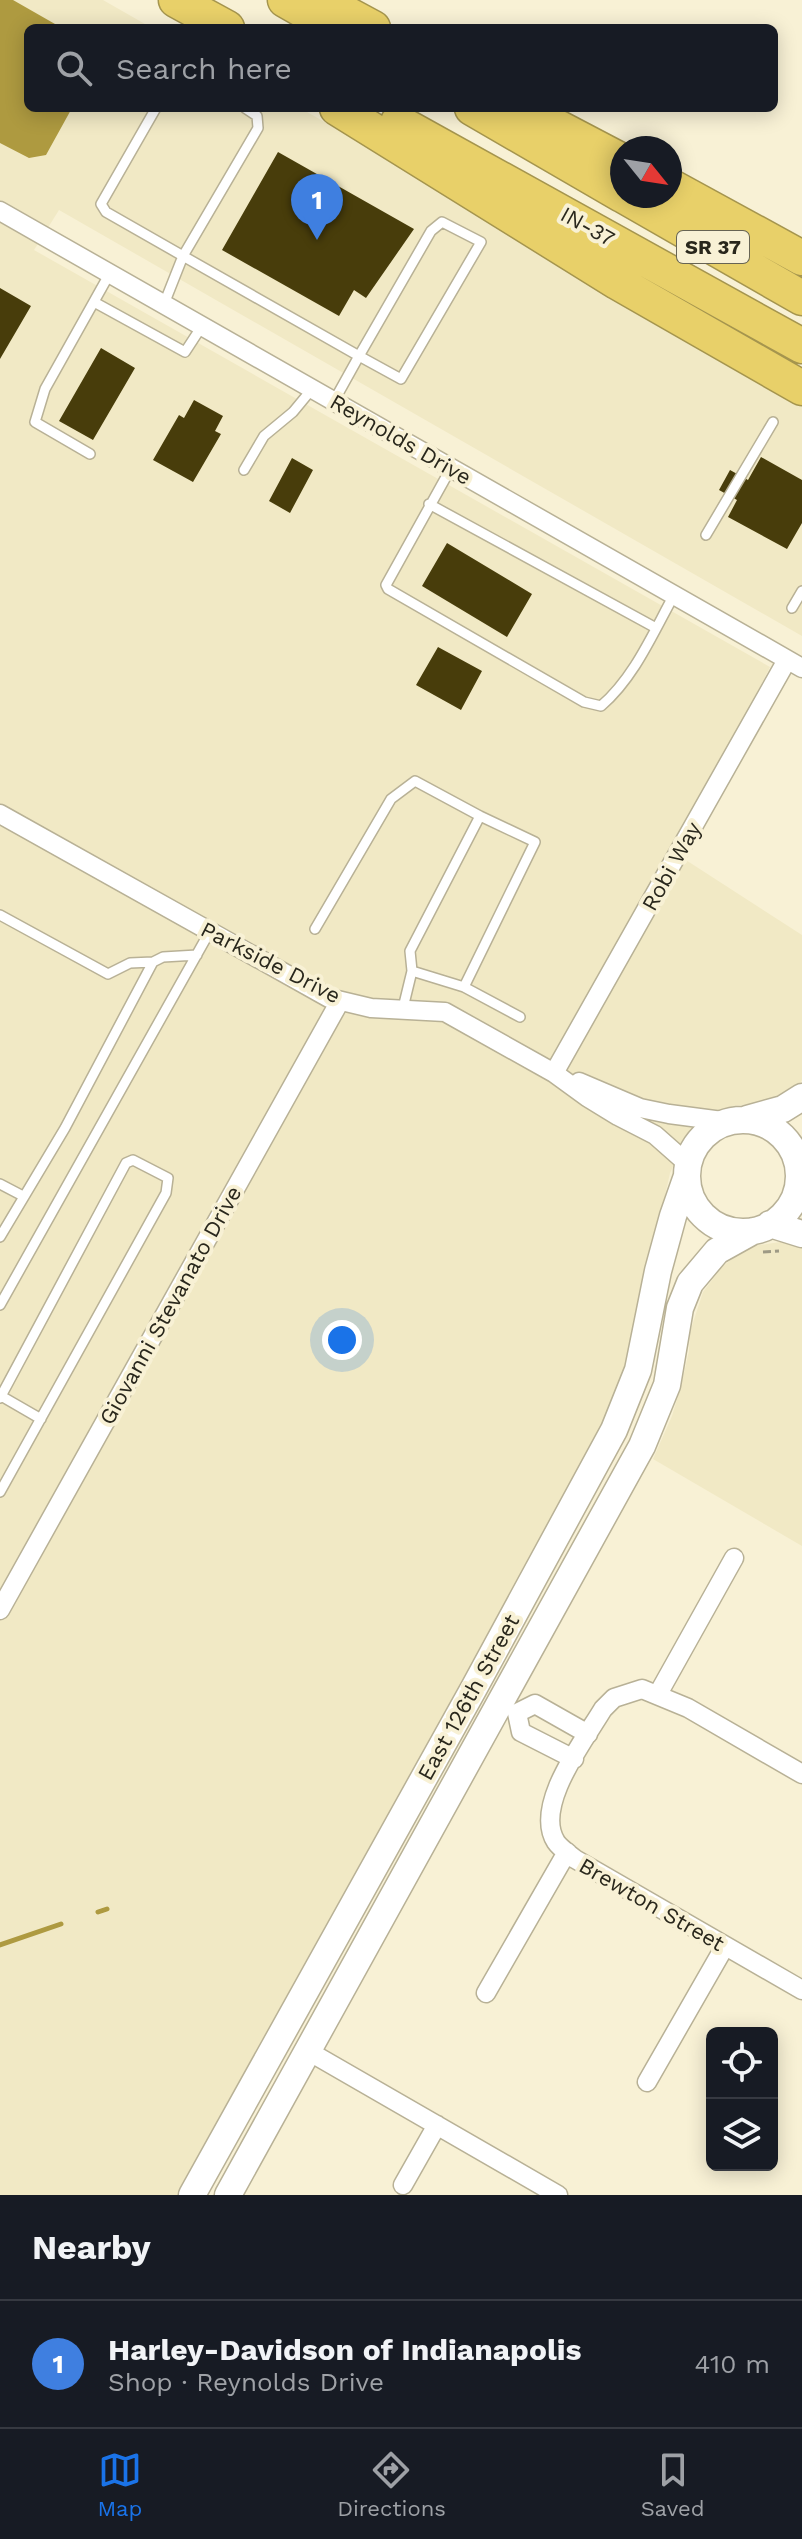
<!DOCTYPE html>
<meta charset="utf-8">
<style>
:root{--surface:#171b24;--page:#242831;--text:#f1f3f6;--muted:#9ea1a6;--line:#363941;--accent:#1a73e8}
body{margin:0;font-family:"Work Sans",sans-serif;background:var(--page);color:var(--text)}
.controls{position:absolute;right:24px;bottom:24px;display:grid;overflow:hidden;border-radius:12px;box-shadow:0 4px 20px #0003}
.controls button{width:72px;height:72px;display:grid;place-items:center;padding:0;border:0;border-bottom:2px solid var(--line);background:var(--surface);color:var(--text);font:40px sans-serif}
.compass{position:absolute;left:610px;top:136px;width:72px;height:72px;border-radius:50%;background:var(--surface);box-shadow:0 4px 20px #0003;rotate:120deg}
.you{position:absolute;left:342px;top:1340px;width:28px;height:28px;margin:-20px;border:6px solid #fff;border-radius:50%;background:#1a73e8;box-shadow:0 0 0 12px #1a73e833}
.badge{display:grid;place-items:center;width:52px;height:52px;border-radius:50%;background:var(--accent);color:#fff;font-size:26px;font-weight:700}
.pin{position:absolute;translate:-50% -66px;filter:drop-shadow(0 2px 4px #0008)}
.pin::after{content:'';position:absolute;top:42px;width:28px;height:24px;background:inherit;clip-path:polygon(0 0,100% 0,50% 100%)}
.list{margin:0;padding:0;list-style:none}
h2{display:flex;justify-content:space-between;align-items:center;height:104px;margin:0;padding:0 32px;font-size:34px}
h2 small{font-size:26px;font-weight:400;color:var(--muted)}
.list li{display:grid;grid-template-columns:52px 1fr auto;gap:24px;align-items:center;box-sizing:border-box;height:128px;padding:0 32px;border-top:2px solid var(--line)}
.list b{display:block;font-size:30px;white-space:nowrap}
.list p{margin:0;font-size:26px;white-space:nowrap;color:var(--muted)}
.list em{font-size:26px;font-style:normal;color:var(--muted)}
.icon{flex:none;width:44px;height:44px;fill:none;stroke:currentColor;stroke-width:2;stroke-linecap:round;stroke-linejoin:round}
.map{position:relative;flex:none;width:802px;height:2195px;overflow:hidden}
.search{position:absolute;background:var(--surface);box-shadow:0 4px 20px #0003;left:24px;right:24px;top:24px;height:88px;display:flex;align-items:center;gap:20px;box-sizing:border-box;padding:0 28px;border-radius:12px;color:var(--muted);font-size:30px}
.sheet{height:232px;background:var(--surface)}
nav{display:flex;justify-content:space-around;align-items:center;box-sizing:border-box;height:112px;border-top:2px solid var(--line);background:var(--surface);font-size:22px;color:var(--muted)}
nav a{display:grid;justify-items:center;gap:4px}
nav .on{color:var(--accent)}
.map>svg:first-child{display:block}
.built{fill:#f1e9c5}
.water{fill:#ae9a40}
.lines{fill:none;stroke-linecap:round;stroke-linejoin:round}
.stream{stroke:#ae9a40;stroke-width:5}
.building{fill:#483d0b}
.lane-casing{stroke:#b8b196;stroke-width:12}
.street-casing{stroke:#b8b196;stroke-width:21}
.secondary-casing{stroke:#b8b196;stroke-width:29}
.highway-casing{stroke:#a5954e;stroke-width:37}
.path{stroke:#9e9a85;stroke-width:3;stroke-dasharray:8 4;stroke-linecap:butt}
.lane{stroke:#fff;stroke-width:9}
.street{stroke:#fff;stroke-width:18}
.secondary{stroke:#fff;stroke-width:26}
.highway{stroke:#e8d069;stroke-width:34}
.labels{text-anchor:middle;stroke-width:8;stroke-linejoin:round;paint-order:stroke}
.shield{fill:#f8f1d5;stroke:#676454;stroke-width:2}
.shield-label{font-size:20px;font-weight:bold;fill:#29271c}
.street-label{font-size:22px;fill:#29271c;stroke:#f8f1d5}
</style>
<div class="map">
<svg width="802" height="2195" viewBox="0 0 802 2195">
<rect width="100%" height="100%" fill="#f8f1d5"/>
<path class="built" d="M0,0h103l49,28h-124v80h272l502,285v243l-743,-426 -25,40 736,417 -95,186 127,82v145l-3,5 -26,16 -40,5 -47,33 -16,34 -44,198 -30,74 -415,750h-181z
M780,1242l22,3v301l-149,-87 19,-43 9,-30 8,-35 1,-19 13,-40 19,-25 15,-12 16,-9z"/>
<path class="water" d="M0,0h13l49,28h-34v80h44l-26,47 -17,3 -29,-15z"/>
<g class="lines">
<path class="stream" d="M98,1912l9,-3
M0,1945l61,-21"/>
</g>
<path class="building" d="M278,152l136,77 -48,69 -12,-8 -15,26 -117,-66z
M0,288l31,18 -31,53z
M101,348l34,20 -42,72 -34,-19z
M194,400l29,16 -8,15 6,3 -28,48 -40,-22 26,-45 5,3z
M761,457l41,23v43l-15,26 -59,-32 9,-17 -18,-10 11,-20 18,10z
M292,458l21,12 -23,43 -21,-12z
M447,543l85,51 -25,43 -85,-51z
M438,647l44,24 -21,39 -45,-25z"/>
<g class="lines">
<defs>
<path id="lane" d="M156,108l-55,96 5,8 77,44 75,-128 -1,-12 -12,-8
M442,222l39,20 -80,137 -42,-23 72,-125z
M94,302l91,50 17,-26
M164,304l19,-48 176,100 -25,45
M90,454l-55,-32 10,-33 65,-116
M451,468l-65,117 2,4 196,113 17,4c33,-28 52,-73 73,-111
M244,470l20,-34 29,-24 19,-23
M429,504l227,124
M706,535l67,-113
M792,608l10,-17
M0,915l108,59 22,-11 23,-1
M315,929l76,-130 24,-18 65,35 -70,135 2,20
M464,987l71,-145 -55,-26
M403,1008l9,-37 52,16 56,30
M0,1184l23,12
M0,1237l65,-109 88,-166 10,-5 34,-2
M0,1305l210,-374
M1,1396l40,23
M0,1398l126,-235 7,-3 35,18 -2,15 -166,299"/>
<path id="street" d="M0,211l802,457
M0,814l329,184 42,10 74,4 109,61 33,24 31,19 37,19 34,30
M554,1073l233,-413
M579,1082l61,26 29,6 61,8
M0,1610l340,-609
M658,1694l76,-136
M517,1713l18,-9 53,30
M517,1713l4,19 53,27
M802,1774l-114,-66 -46,-19 -28,9 -11,11c-19,32 -70,97 -47,133 4,6 13,12 19,17l227,131
M486,1993l81,-141
M308,2051l250,144
M647,2082l78,-136
M403,2185l34,-60"/>
<path id="secondary" d="M747,1119l36,-10 19,-12
M687 1176a56 56 0 1 1 112 0a56 56 0 1 1-112 0Z
M770,1224l32,10
M192,2195l282,-507 140,-258 24,-60 20,-99 15,-55 14,-40
M228,2195l414,-749 25,-61 13,-77 10,-25 27,-32 36,-20"/>
<path id="highway" d="M176,0l51,28
M285,0l49,28
M321,0l52,28
M337,108l280,174 185,106
M472,108l150,87
M521,108l101,53
M398,122l404,224
M670,186l132,72
M624,196l178,102"/>
</defs>
<use href="#lane" class="lane-casing"/>
<use href="#street" class="street-casing"/>
<use href="#secondary" class="secondary-casing"/>
<use href="#highway" class="highway-casing"/>
<path class="path" d="M763,1252l16,-1"/>
<use href="#lane" class="lane"/>
<use href="#street" class="street"/>
<use href="#secondary" class="secondary"/>
<use href="#highway" class="highway"/>
</g>
<g class="labels">
<rect class="shield" x="677" y="231" width="72" height="32" rx="6"/>
<g class="shield-label">
<text x="713" y="254">SR 37</text>
</g>
<g class="street-label">
<text transform="translate(588 226) rotate(29)" y="8">IN-37</text>
<text transform="translate(401 439) rotate(30)" y="8">Reynolds Drive</text>
<text transform="translate(671 866) rotate(-61)" y="8">Robi Way</text>
<text transform="translate(271 962) rotate(27)" y="8">Parkside Drive</text>
<text transform="translate(170 1305) rotate(-61)" y="8">Giovanni Stevanato Drive</text>
<text transform="translate(468 1697) rotate(-61)" y="8">East 126th Street</text>
<text transform="translate(652 1904) rotate(30)" y="8">Brewton Street</text>
</g>
</g>
</svg>
<div class="controls">
<button><svg class="icon" aria-label="locate" viewBox="0 0 24 24"><circle cx="12" cy="12" r="6"/><path d="M12 2v4M12 18v4M2 12h4M18 12h4"/></svg></button>
<button><svg class="icon" aria-label="layers" viewBox="0 0 24 24"><path d="M12 4l9 5-9 5-9-5zM3 14l9 5 9-5"/></svg></button>
</div>
<svg class="compass" viewBox="-18 -18 36 36"><path d="M0-13l5 13h-10z" fill="#e53935"/><path d="M0 13l5-13h-10z" fill="#9ea1a6"/></svg>
<div class="you"></div>
<div class="pin badge" style="left:317px;top:240px;background:#3f7fe0">1</div>
<div class="search"><svg class="icon" aria-label="search" viewBox="0 0 24 24"><circle cx="10" cy="10" r="6"/><path d="M15 15l6 6"/></svg>Search here</div>
</div>
<section class="sheet">
<h2>Nearby<small></small></h2>
<ul class="list">
<li><span class="badge" style="background:#3f7fe0">1</span><div><b>Harley-Davidson of Indianapolis</b><p>Shop · Reynolds Drive</p></div><em>410 m</em></li>
</ul>
</section>
<nav>
<a class="on"><svg class="icon" aria-label="map" viewBox="0 0 24 24"><path d="M3 6l6-2 6 2 6-2v14l-6 2-6-2-6 2zM9 4v14M15 6v14"/></svg>Map</a>
<a><svg class="icon" aria-label="directions" viewBox="0 0 24 24"><path d="M12 3l9 9-9 9-9-9zM9 14v-3h6M13 9l2 2-2 2"/></svg>Directions</a>
<a><svg class="icon" aria-label="saved" viewBox="0 0 24 24"><path d="M7 4h10v16l-5-4-5 4z"/></svg>Saved</a>
</nav>
